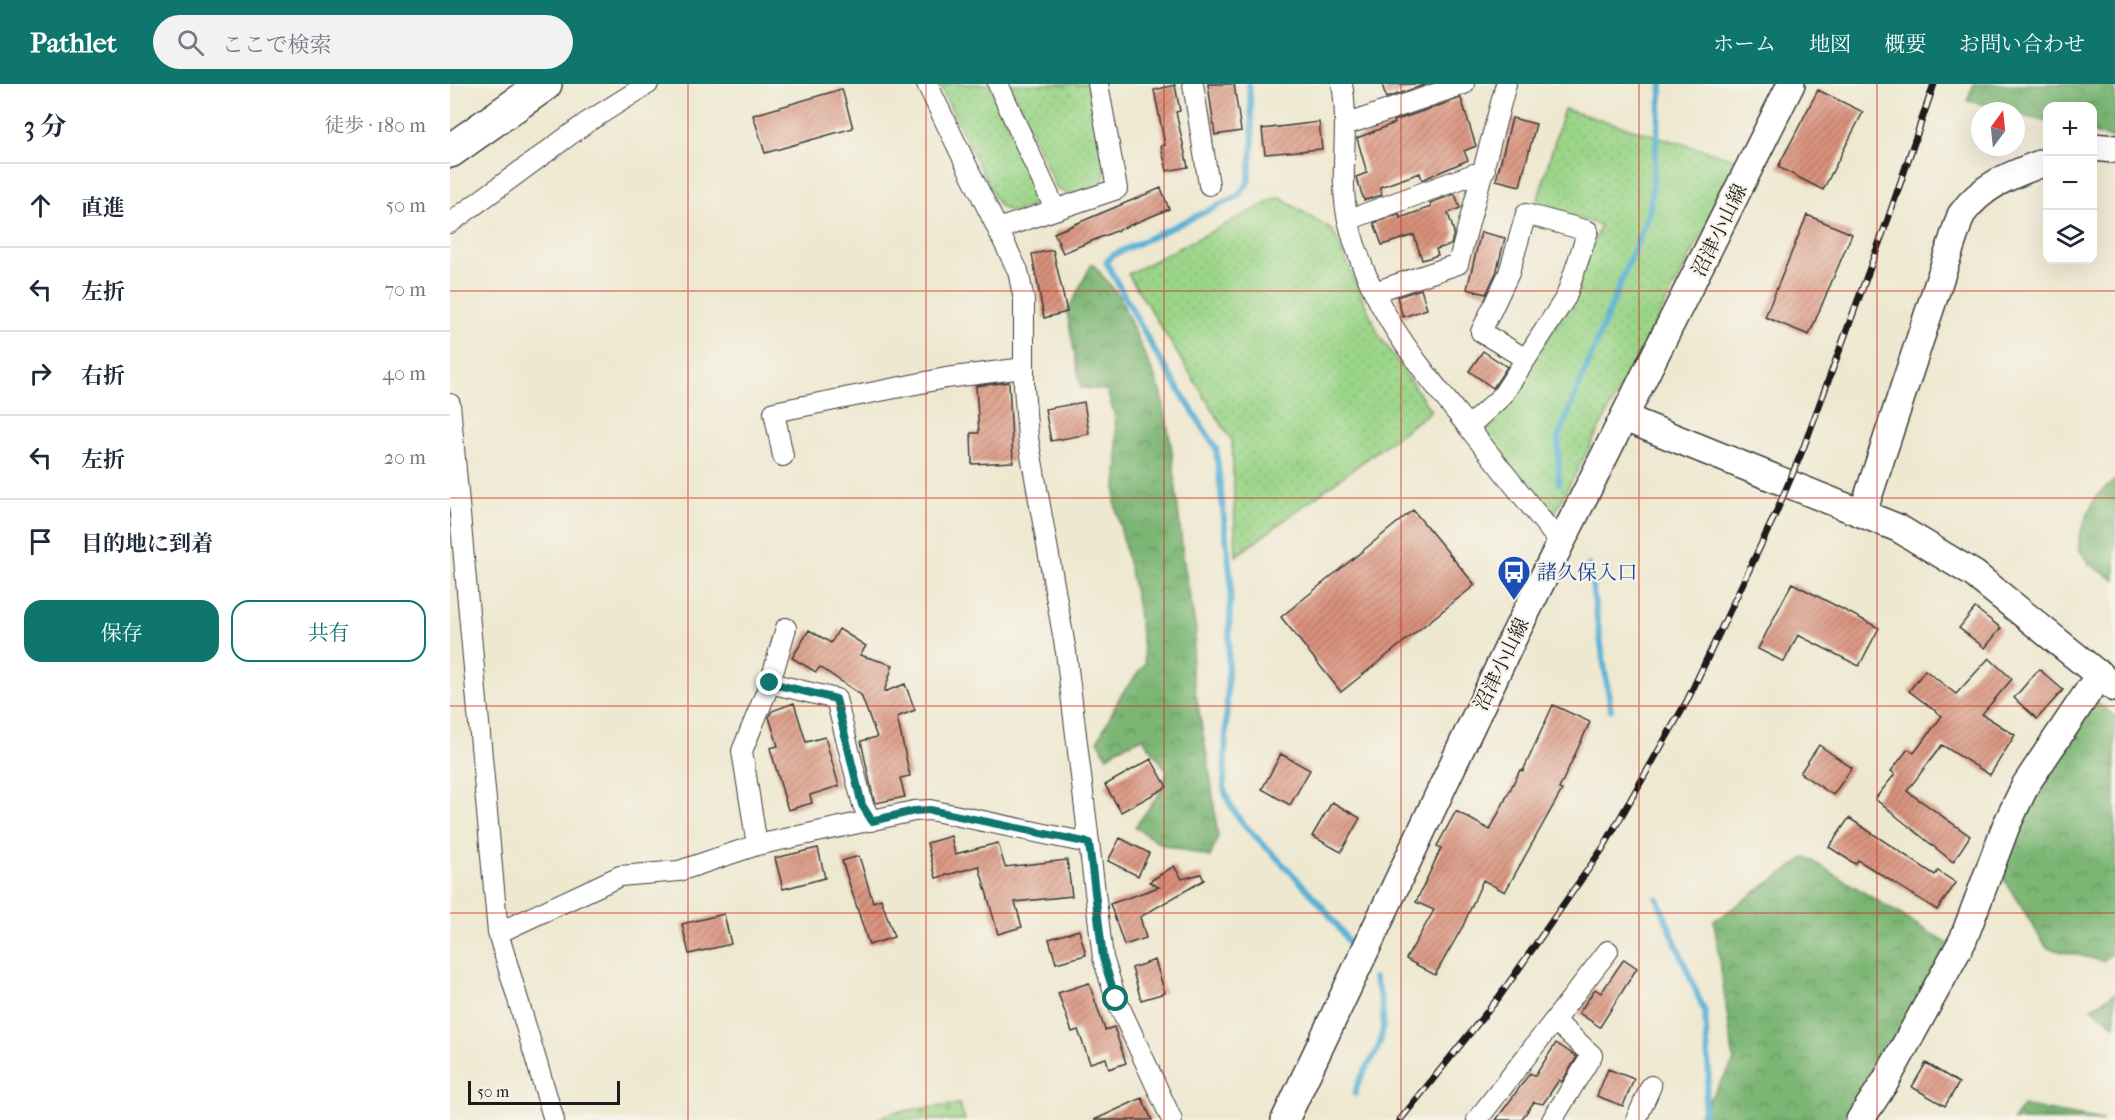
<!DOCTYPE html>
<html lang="ja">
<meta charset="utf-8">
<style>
:root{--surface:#fff;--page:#f2f2f3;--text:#1f2937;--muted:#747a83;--line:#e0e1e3;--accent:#0f766e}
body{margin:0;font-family:"IM FELL French Canon","Noto Serif JP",serif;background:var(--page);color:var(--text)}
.controls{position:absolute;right:18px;top:18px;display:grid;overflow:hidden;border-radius:12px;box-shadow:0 6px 24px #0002}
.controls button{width:54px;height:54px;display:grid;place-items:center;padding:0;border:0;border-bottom:2px solid var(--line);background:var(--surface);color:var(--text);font:30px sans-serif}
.compass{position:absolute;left:1521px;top:18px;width:54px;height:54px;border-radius:50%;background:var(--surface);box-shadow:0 6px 24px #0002;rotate:15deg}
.scale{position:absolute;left:18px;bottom:15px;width:152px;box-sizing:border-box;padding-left:6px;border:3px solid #1c1c1c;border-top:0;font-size:16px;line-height:21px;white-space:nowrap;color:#1c1c1c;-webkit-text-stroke:4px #f7f3e8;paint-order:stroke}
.stop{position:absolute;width:18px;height:18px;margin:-14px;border:4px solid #0f766e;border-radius:50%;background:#fff}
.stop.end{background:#0f766e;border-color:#fff;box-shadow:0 2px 6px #0008}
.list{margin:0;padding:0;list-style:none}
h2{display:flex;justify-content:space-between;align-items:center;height:78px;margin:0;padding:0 24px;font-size:26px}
h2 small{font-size:20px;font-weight:400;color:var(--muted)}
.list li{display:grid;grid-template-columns:39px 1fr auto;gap:18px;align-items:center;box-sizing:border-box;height:84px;padding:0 24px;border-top:2px solid var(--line)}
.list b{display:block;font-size:22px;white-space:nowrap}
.list em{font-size:20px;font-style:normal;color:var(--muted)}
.actions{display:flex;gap:12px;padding:18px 24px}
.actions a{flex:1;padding:14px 0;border:2px solid var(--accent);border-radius:18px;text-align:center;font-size:21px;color:var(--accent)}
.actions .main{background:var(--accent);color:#fff}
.icon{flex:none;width:33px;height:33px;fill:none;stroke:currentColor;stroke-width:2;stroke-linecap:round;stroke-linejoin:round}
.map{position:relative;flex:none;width:1665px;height:1036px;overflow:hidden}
header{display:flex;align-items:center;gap:36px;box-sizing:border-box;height:84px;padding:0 30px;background:var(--accent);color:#fff}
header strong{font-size:28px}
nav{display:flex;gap:33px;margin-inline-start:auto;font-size:21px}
.search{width:420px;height:54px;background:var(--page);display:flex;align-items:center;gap:15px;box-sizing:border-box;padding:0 21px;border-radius:33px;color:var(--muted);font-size:22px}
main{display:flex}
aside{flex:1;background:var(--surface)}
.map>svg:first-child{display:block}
.grass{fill:url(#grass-dots);stroke:#5c7852;stroke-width:1.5}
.forest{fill:url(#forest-crowns);stroke:#4c6948;stroke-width:1.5}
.cemetery{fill:url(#cemetery-stones);stroke:#5c7852;stroke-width:1.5}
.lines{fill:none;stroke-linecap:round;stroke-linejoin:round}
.stream{stroke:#58b1d5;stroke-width:6}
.building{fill:url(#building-hatch)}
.street-casing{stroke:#3c3b37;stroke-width:22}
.secondary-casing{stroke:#3c3b37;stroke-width:30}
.highway-casing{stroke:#3c3b37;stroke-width:36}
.street{stroke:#fff;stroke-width:20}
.secondary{stroke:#fff;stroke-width:27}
.highway{stroke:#fff;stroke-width:33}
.rail-casing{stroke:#1c1c1c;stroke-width:7}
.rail{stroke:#f7f3e8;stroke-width:4.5;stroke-dasharray:14;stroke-linecap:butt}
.route{stroke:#0f766e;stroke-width:8}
.grid{fill:none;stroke:#c8321e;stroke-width:1.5;stroke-opacity:0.55}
.labels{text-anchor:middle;stroke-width:4.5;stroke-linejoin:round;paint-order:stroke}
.street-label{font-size:20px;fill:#1c1c1c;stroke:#f7f3e8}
.transit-label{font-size:20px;fill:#164399;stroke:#f7f3e8;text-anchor:start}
</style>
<header>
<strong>Pathlet</strong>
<div class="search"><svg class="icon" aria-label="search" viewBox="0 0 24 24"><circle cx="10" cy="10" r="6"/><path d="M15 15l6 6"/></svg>ここで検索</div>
<nav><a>ホーム</a><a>地図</a><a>概要</a><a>お問い合わせ</a></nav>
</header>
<main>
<aside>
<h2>3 分<small>徒歩 · 180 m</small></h2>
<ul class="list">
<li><svg class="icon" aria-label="ahead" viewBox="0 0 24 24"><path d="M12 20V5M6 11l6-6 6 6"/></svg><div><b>直進</b></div><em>50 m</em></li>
<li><svg class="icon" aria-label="left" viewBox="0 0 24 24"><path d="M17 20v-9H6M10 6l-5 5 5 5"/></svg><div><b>左折</b></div><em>70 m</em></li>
<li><svg class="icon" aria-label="right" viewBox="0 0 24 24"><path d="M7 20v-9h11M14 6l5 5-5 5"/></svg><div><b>右折</b></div><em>40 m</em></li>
<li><svg class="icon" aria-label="left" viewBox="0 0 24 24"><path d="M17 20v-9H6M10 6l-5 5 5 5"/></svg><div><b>左折</b></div><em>20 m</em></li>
<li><svg class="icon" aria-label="arrive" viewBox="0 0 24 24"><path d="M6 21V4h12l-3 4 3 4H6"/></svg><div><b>目的地に到着</b></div></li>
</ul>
<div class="actions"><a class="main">保存</a><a>共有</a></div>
</aside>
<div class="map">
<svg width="1665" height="1036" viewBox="0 0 1665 1036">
<defs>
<pattern id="grass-dots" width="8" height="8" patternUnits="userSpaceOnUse" patternTransform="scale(1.5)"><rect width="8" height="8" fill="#9bd589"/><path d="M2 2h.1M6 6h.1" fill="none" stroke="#85b676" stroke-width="1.8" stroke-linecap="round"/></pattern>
<pattern id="forest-crowns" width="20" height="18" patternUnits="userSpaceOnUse" patternTransform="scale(1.5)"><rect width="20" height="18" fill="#7cb675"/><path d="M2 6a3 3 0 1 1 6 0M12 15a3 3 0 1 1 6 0" fill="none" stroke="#65935f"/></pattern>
<pattern id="cemetery-stones" width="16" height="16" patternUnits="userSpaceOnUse" patternTransform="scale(1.5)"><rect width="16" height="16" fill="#9bd589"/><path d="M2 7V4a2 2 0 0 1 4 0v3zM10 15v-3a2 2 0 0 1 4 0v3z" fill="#85b676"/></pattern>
<pattern id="building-hatch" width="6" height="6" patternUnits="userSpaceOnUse" patternTransform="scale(1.5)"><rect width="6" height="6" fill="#d9917c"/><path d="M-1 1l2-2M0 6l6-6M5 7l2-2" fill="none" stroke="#af7665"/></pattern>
</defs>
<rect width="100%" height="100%" fill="#f7f3e8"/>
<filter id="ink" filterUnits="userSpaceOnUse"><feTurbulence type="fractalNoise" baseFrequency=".0167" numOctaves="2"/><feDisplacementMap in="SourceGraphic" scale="12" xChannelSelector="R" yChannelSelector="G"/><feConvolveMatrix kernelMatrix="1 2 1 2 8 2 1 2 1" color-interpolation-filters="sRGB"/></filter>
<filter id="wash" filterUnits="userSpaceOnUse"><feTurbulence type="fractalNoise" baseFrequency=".008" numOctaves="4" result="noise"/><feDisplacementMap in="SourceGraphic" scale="24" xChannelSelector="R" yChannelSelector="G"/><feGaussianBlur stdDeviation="1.35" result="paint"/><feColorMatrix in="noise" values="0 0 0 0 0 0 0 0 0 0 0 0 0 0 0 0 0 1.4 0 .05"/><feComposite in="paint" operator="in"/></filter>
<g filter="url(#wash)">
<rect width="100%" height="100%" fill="#eee8d0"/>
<path class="grass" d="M489,0h50l51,110 -5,13 -23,5 -13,-6z
M559,0h80l17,89 -6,13 -30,9 -13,-6z
M1114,25l177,52 -189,357 -68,-85 89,-133 27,-75 -64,-19z
M829,113l54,34 46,104 52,76 -195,145 -4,-115 -104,-167z"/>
<path class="forest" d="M1524,0h141v55l-22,-6 -1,-27h-44l-1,16 -31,-8v-3l-49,-10z
M642,179l27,33 43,98 10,58 12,112 12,66 -5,37 19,106 8,65 -8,19 -50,-13 -25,-17 27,-37 5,-19 -24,-33 -24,10 -12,9 -9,-17 23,-45 24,-31 -8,-61 -22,-100 3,-44 -3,-42 -8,-27 -26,-2 -14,-76z
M1665,396v100l-26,-16 -10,-15v-13l16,-39z
M1645,617l20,15v235l-12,10 -56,-13 -48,-77 39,-81z
M1356,773l144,88 -103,175h-151l38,-58 -20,-141z
M1665,909v32l-23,-17z
M1573,1022l80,14h-90z"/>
<path class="cemetery" d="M509,1020l6,16h-90l19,-8z"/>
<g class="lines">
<path class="stream" d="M799,0l4,59 -5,40 -11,14 -124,58 -7,7 48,88 62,98 15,133 -7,207c7,29 32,48 52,69 26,27 55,55 74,88
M1109,399l-1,-45 92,-228 12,-126
M1139,481l22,145
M1207,814l48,115 4,62 -7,45
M905,1010c3,-18 16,-30 23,-46 9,-22 5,-49 -4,-70"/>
</g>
<g id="blocks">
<path class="building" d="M758,0h26l7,47 -26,4z
M932,0h45l-41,14z
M725,1l5,26 -4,1 12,55 -21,4 -6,-25 4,-1 -11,-55z
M392,5l11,39 -88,25 -12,-38z
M1368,6l45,22 -40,78 -45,-23z
M1011,14l15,48 -12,5 4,9 -46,20 -2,-7 -40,14 2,8 -18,5 -8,-23 11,-4 -10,-35 38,-15 -1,-2z
M1062,34l24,6 -16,62 -24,-6z
M869,38l3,27 -57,5 -3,-25z
M711,104l8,21 -106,44 -9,-20z
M1005,110l5,14 -12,5 6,19 -3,13 -15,4 2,6 -16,5 -8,-25 -32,10 -8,-22 25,-9 1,4 31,-11 -1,-4z
M1357,131l45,19 -43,101 -44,-18z
M1031,148l24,6 -9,35 -10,21 -19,-5z
M603,166l14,62 -23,6 -12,-64z
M971,205l6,20 -24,8 -6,-20z
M1033,267l24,16 -14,21 -24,-17z
M559,298l4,80 -41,2 -1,-31h8l-3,-47z
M634,318l5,32 -38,7 -6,-32z
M963,426l62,75 -134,107 -60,-75z
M1342,499l87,45 -20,38 -61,-31 -14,27 -26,-13z
M1525,524l26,20 -16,20 -26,-20z
M389,545l27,17 -6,9 33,10 -9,27 21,-8 10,26 -18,7 13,59 -10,2 5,19 -29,6 -2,-2 -13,-60 16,-4 -16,-42 -41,-28 -4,5 -24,-14 17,-28 22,13z
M1539,574l23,21 -30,35 33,21 -25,40 -48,-30 -35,46 63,45 -17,26 -78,-63 20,-25 -4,-3 17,-22 6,4 28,-37 -33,-25 16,-21 31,24z
M1589,585l24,21 -26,29 -23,-21z
M344,619l12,39 19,-5 14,49 -29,9 2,8 -24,7 -18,-62 8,-2 -9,-29 3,-6z
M1103,621l37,17 -31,67 3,1 -57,102 -22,-12 -20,46 -28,49 -29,-16 28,-49 -18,-8 25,-54 -4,-2 19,-35 34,19 30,-60 3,1z
M1369,661l33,23 -19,27 -33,-22z
M831,670l29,16 -20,35 -28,-16z
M701,675l16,28 -46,25 -16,-27z
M882,718l28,16 -19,34 -29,-16z
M1399,734l86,57 3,-4 18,12 -19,27 -79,-50 -3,4 -26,-17z
M501,752l4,18 43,-11 7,24 62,-7 5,36 -57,6 7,25 -24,7 -19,-68 -43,12 -9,-35z
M670,754l29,15 -11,23 -30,-15z
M368,764l7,30 -42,11 -8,-31z
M409,772l14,46 8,-3 13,38 -25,8 -27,-84z
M724,782l8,13 19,-5 3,6 -64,37 6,21 -22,7 -14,-41 49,-17 -10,-5z
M274,830l7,30 -42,10 -7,-30z
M629,846l7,25 -30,8 -7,-24z
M1174,875l13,9 -37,59 -21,-14 16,-24 6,4z
M705,876l10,33 -24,7 -9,-32z
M639,899l16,47 9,-3 12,36 -17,6 -3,-11 -16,5 -12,-33 -6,2 -14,-39z
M1106,959l21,14 -15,25 -3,-2 -16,24 -9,-2 -13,18h-25l34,-47 5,3z
M1476,979l33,20 -14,23 -33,-19z
M1158,985l26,10 -11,27 -26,-10z
M692,1014l10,22h-58z"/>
</g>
</g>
<g filter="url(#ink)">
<use href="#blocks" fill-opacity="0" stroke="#3c3b37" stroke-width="1.5"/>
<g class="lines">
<defs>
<path id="street" d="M477,0l91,187 6,29v87l4,51 38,214 37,306 13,41 56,121
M548,0l57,125
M743,0l16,101
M892,0c8,45 -4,92 6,136 20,84 65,138 117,203 32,41 64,81 96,121
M895,41l119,-41
M898,136l137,-50
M0,139l136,-100 62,-39
M548,145l119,-40 -19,-105
M924,208l84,-28 48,-180
M0,320l48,529 56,187
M1018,343l34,-31 64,-99 22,-66 -62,-17 -17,59 -28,59 45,27
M333,372l-9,-44 172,-34 78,-10
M320,599l66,16 27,106 8,16
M307,761l-15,-94 28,-68 16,-55
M48,849l122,-57 59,-5 78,-26 157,-34 16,-1 158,33
M1027,1036l131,-169
M1102,1036l40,-65 -37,-34
M1186,1036l15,-34"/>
<path id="secondary" d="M1642,63l23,2
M1175,334l273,110 76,46 141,114
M1413,428l98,-297c22,-31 52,-41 87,-54
M835,1036l225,-476 281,-560
M1410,1036l25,-38 78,-142 43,-114 20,-42 74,-110"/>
<path id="highway" d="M0,67l95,-67"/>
</defs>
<use href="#street" class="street-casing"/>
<use href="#secondary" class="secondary-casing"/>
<use href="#highway" class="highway-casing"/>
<use href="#street" class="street"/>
<use href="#secondary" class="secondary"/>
<use href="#highway" class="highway"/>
<defs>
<path id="rail" d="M950,1036l99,-123 104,-149 84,-147 88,-186 28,-66 85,-230 46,-135"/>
</defs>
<use href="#rail" class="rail-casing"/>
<use href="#rail" class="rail"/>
</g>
</g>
<g class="lines" filter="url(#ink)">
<path class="route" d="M320,599l66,16 26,106 10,16 42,-10 16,-1 159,33 14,115 13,41"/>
</g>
<path class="grid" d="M238,0v1036M476,0v1036M714,0v1036M951,0v1036M1189,0v1036M1427,0v1036M0,207h1665M0,414h1665M0,622h1665M0,829h1665"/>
<defs>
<symbol id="bus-pin" viewBox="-11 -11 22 30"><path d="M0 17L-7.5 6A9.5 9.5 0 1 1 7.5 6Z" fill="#1a4fb4" stroke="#f7f3e8"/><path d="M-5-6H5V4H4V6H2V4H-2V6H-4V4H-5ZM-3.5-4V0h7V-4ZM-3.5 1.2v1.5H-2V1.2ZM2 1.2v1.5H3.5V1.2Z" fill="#fff"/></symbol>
</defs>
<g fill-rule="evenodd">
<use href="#bus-pin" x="1045" y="469" width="38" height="52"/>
</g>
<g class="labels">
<g class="street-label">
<text transform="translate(1269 146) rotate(-64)" y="7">沼津小山線</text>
<text transform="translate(1051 580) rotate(-64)" y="7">沼津小山線</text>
</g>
<g class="transit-label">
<text x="1087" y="495">諸久保入口</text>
</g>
</g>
</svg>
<div class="controls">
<button>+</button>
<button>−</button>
<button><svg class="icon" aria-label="layers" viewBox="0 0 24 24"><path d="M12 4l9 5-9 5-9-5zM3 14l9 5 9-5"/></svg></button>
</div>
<svg class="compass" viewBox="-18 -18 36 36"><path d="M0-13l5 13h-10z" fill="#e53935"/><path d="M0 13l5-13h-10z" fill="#747a83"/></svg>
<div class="scale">50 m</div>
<div class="stop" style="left:666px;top:915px"></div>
<div class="stop end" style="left:320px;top:599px"></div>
</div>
</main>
